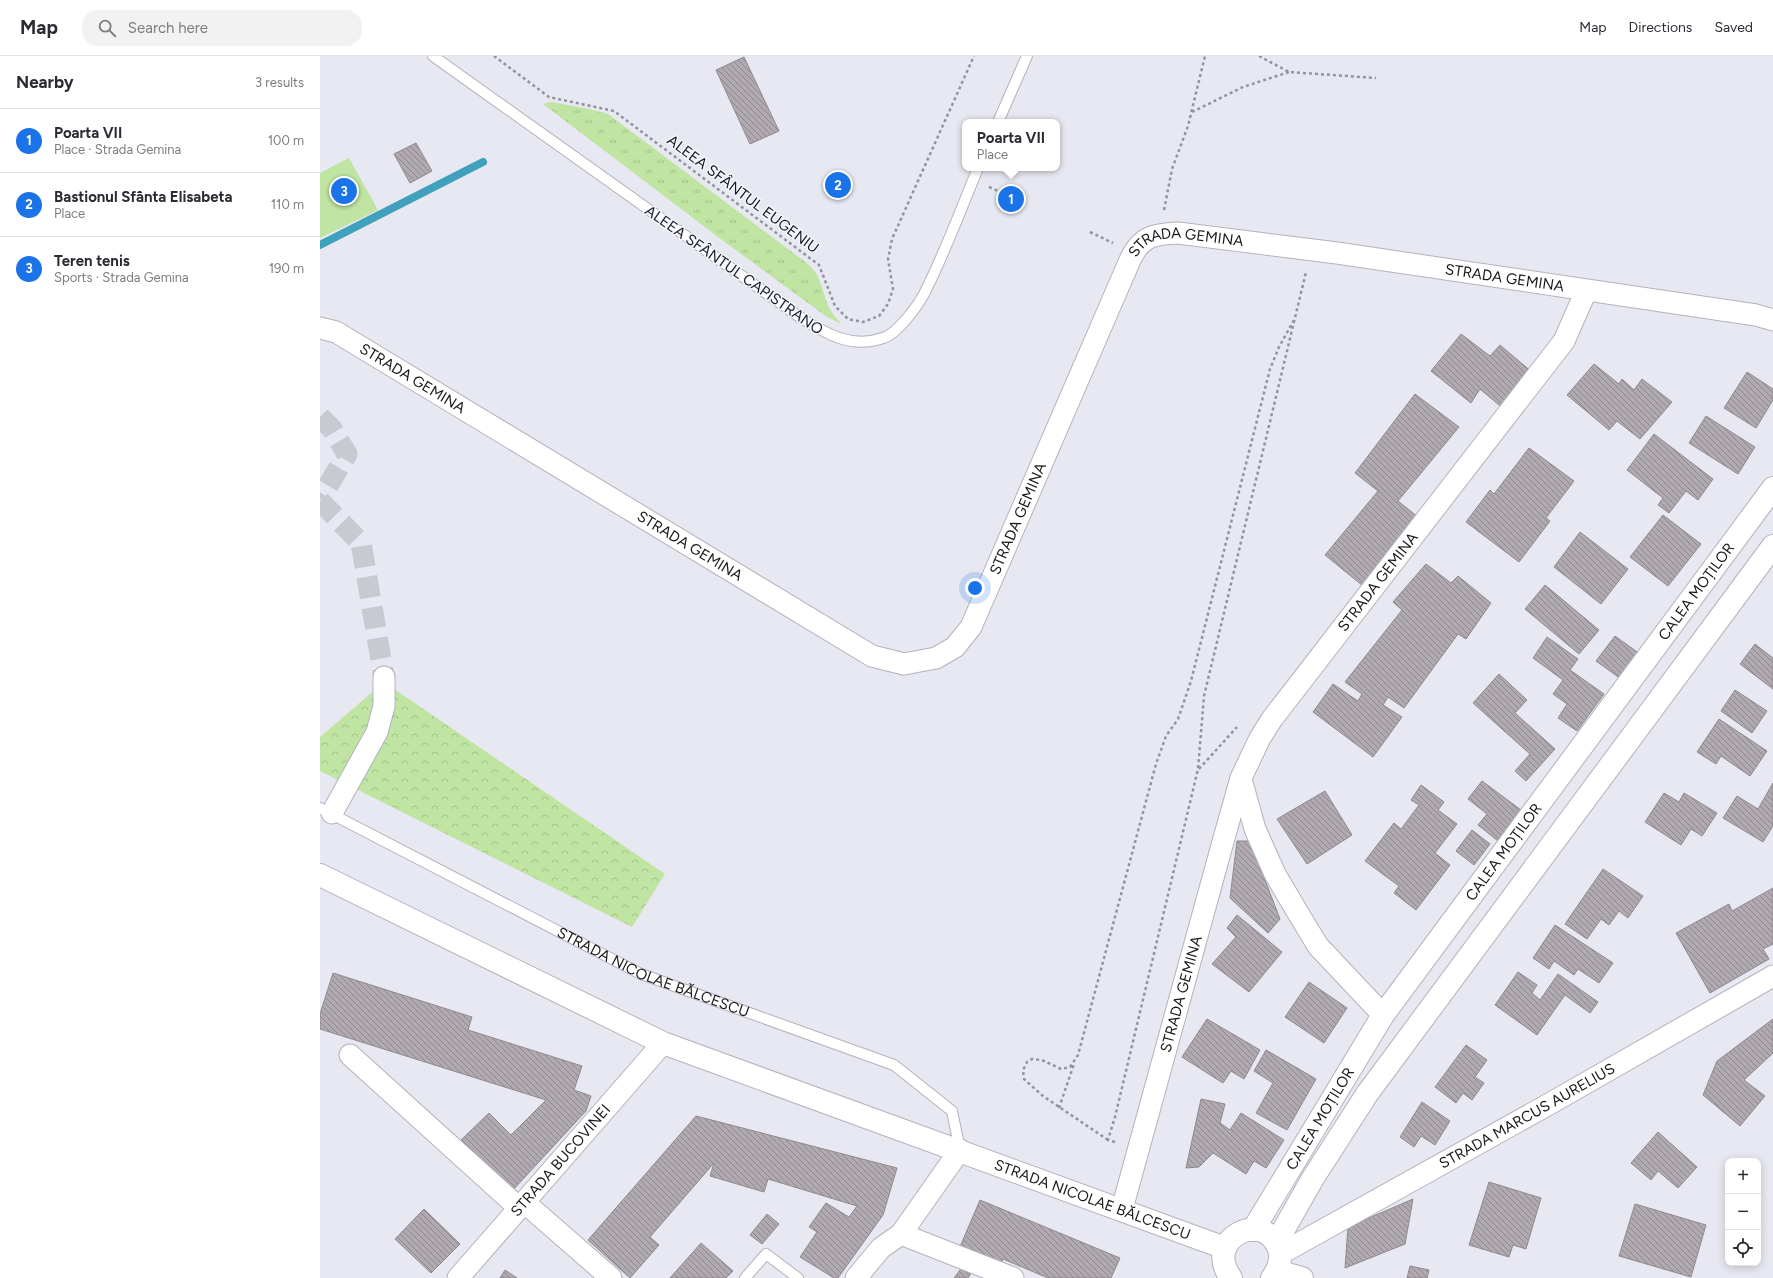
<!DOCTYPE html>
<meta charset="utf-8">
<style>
:root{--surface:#fff;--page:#f2f2f3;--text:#2b2b33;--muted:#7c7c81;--line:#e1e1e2;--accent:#1a73e8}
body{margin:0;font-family:Figtree,sans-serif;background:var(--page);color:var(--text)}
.controls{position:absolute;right:12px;bottom:12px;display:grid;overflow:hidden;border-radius:8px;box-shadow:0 2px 10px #0003}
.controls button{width:36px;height:36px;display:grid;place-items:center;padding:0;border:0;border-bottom:1px solid var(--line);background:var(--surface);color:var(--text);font:20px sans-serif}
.you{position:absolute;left:655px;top:532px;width:14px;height:14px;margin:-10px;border:3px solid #fff;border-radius:50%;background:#1a73e8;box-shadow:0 0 0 6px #1a73e833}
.badge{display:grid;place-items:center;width:26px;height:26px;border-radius:50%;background:var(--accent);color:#fff;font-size:13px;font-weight:700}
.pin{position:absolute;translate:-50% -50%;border:2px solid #fff;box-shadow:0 1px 4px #0006}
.popup{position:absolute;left:642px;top:63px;width:98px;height:52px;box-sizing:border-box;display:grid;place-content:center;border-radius:8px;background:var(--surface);filter:drop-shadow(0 1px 3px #0005);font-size:13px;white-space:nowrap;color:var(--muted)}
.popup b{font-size:15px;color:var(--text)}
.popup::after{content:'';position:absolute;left:50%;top:100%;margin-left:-8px;border:8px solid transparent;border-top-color:var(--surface)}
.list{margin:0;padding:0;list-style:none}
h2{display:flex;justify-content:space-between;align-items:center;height:52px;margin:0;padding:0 16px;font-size:17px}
h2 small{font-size:13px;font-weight:400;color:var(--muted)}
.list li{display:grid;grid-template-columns:26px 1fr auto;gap:12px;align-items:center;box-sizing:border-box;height:64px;padding:0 16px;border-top:1px solid var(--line)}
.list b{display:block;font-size:15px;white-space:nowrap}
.list p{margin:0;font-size:13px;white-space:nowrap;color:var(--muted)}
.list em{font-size:13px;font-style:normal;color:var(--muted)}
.icon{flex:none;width:22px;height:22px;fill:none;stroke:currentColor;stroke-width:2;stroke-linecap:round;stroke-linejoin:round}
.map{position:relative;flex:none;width:1453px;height:1222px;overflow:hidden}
header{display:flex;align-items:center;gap:24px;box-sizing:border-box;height:56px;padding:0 20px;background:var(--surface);border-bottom:1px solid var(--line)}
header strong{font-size:19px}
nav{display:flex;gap:22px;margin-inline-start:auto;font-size:14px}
.search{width:280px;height:36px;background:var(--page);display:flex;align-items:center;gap:10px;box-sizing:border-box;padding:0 14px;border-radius:16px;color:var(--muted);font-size:15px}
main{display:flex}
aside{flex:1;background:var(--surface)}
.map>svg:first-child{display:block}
.grass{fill:url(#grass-tufts)}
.park{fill:url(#park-crowns)}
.garden{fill:#c0e4a1}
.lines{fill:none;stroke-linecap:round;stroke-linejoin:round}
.stream{stroke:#40a1bd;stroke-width:8}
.building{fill:url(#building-back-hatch);stroke:#90898f}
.street-tunnel{stroke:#c8c9d1;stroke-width:21;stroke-dasharray:21 10;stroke-linecap:butt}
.lane-casing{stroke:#b2b3bc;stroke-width:12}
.street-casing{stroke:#b2b3bc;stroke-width:23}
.secondary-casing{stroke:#b2b3bc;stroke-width:24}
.primary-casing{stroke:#b2b3bc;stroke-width:24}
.path{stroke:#93949b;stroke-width:2.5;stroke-dasharray:3 3;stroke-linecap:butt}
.lane{stroke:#fff;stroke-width:10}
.street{stroke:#fff;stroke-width:21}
.secondary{stroke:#fff;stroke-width:22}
.primary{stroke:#fff;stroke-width:22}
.labels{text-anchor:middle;stroke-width:3;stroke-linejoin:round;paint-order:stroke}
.street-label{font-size:15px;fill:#19191c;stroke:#f4f6fe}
</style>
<header>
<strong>Map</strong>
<div class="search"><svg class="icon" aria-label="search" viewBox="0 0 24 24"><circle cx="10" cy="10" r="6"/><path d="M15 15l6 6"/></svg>Search here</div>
<nav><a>Map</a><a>Directions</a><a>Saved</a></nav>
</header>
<main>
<aside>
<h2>Nearby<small>3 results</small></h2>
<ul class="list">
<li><span class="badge">1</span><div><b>Poarta VII</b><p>Place · Strada Gemina</p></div><em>100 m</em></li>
<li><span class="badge">2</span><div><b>Bastionul Sfânta Elisabeta</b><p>Place</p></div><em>110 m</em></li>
<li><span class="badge">3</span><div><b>Teren tenis</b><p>Sports · Strada Gemina</p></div><em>190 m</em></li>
</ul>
</aside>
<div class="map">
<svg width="1453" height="1222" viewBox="0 0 1453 1222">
<defs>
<pattern id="grass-tufts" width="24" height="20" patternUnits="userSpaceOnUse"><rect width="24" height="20" fill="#c0e4a1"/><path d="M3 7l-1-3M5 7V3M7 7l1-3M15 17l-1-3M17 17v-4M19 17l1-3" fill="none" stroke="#a4c38a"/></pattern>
<pattern id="park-crowns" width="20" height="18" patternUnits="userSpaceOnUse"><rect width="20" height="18" fill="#c0e4a1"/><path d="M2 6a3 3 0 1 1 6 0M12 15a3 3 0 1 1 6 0" fill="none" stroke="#a4c38a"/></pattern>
<pattern id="building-back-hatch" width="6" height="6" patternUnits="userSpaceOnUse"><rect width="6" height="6" fill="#b0a9b0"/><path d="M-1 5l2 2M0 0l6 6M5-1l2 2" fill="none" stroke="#8e898e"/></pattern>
</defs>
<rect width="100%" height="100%" fill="#e7e8f1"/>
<path class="grass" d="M232,46l37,7 19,5 200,150c4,4 9,10 11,15 8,20 6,29 23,45l-15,-7 -105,-77 -179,-136z"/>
<path class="park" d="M64,626l281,192 -33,53 -312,-156v-34z"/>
<path class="garden" d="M29,102l29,52 -58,28v-65z"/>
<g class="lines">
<path class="stream" d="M0,189l163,-83"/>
</g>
<path class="building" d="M424,1l35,74 -29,13 -34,-74z
M96,87l16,28 -22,12 -16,-29z
M1141,278l29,22 10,-11 33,28 -28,37 -25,-21 -9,14 -40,-32z
M1274,308l25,20 3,-5 12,11 8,-11 30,23 -32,37 -23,-18 -8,9 -42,-35z
M1427,316l26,17v11l-17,28 -32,-20z
M1095,338l44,33 -61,74 20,16 -55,69 -38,-31 53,-64 -23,-18z
M1386,360l49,31 -17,27 -49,-31z
M1334,378l59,45 -15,21 -12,-9 -17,22 -11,-8 5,-7 -36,-28z
M1209,392l45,33 -28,37 4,3 -31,41 -53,-40 24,-32 4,4z
M1343,459l38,29 -33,42 -38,-29z
M1260,476l48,37 -27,35 -47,-37z
M1106,508l25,19 7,-7 33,27 -25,36 -8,-5 -54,74 -16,-11 -5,8 19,12 -29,40 -60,-45 20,-28 25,17 4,-7 -17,-12 57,-72 -9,-8z
M1225,529l54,45 -20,24 -54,-45z
M1295,580l25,18 -19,25 -25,-18z
M1227,581l31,22 -8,11 34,24 -27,37 -19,-13 9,-14 -14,-10 10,-14 -30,-22z
M1435,588l18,14v31l-33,-25z
M1179,618l28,26 -12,13 40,36 -29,32 -11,-10 15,-17 -57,-51z
M1415,634l32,21 -15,22 -31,-22z
M1399,663l48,32 -17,25 -29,-20 -5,8 -19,-12z
M1162,725l39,29 -23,31 -20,-16 9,-11 -19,-15z
M1453,727v43l-10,16 -40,-24 14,-22 21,13z
M1101,729l23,17 -6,8 19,14 -22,29 15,12 -34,45 -22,-17 5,-7 -34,-25 29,-38 7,6 18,-24 -8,-5z
M1005,735l27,44 -45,29 -30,-45z
M1344,737l15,9 5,-9 33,20 -15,23 -11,-7 -10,16 -36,-23z
M1152,774l18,14 -16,21 -18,-14z
M917,785h13l30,78 -12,14 -38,-35z
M1283,813l40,27 -15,22 -9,-7 -10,14 -8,-6 -14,20 -22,-15z
M1453,832v56l-10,5 6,10 -59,34 -34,-60 53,-29 3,7z
M917,859l45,37 -33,40 -37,-28 24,-27 -9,-9z
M1235,869l58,38 -14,20 -21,-14 -4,6 -20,-14 -5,8 -16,-11z
M1198,916l19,13 -5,8 8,7 18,-26 40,28 -8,11 -25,-18 -28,40 -42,-30z
M13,917l139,44 -4,13 114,36 -8,24 17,6 -5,15 -74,80 -52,-50 29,-28 22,22 35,-35 -226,-71v-15z
M989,926l38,26 -23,35 -39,-26z
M887,963l53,31 -16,29 -13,-8 -8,12 -41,-26z
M1453,963v34l-29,27 21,16 -25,30 -37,-31 14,-34z
M1146,989l21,15 -12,17 9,6 -12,17 -9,-7 -7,10 -21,-16z
M946,994l50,29 -29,51 -31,-17 17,-30 -19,-12z
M881,1043l24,5 -5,19 10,7 11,-17 43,27 -18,28 -12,-7 -8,13 -33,-21 -14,14 -13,1z
M1102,1046l28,19 -15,24 -14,-9 -7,11 -14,-10z
M376,1060l201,52 -14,47 -45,63h-4l-34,-21 17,-25 -8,-5 17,-24 23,14 8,-11 -89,-27 -4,13 -54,-16 4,-13 -64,74 9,8 -29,33 -42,-38z
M1338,1076l39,35 -19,21 -20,-17 -7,9 -20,-17z
M1169,1126l52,16 -15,51 -13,-4 -4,12 -40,-12z
M1093,1143l-8,45 -60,24 3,-41z
M660,1144l140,58 -9,20h-63l-45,-19 -3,7 -41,-17z
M1315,1148l71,21 -15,52 -72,-21z
M104,1153l36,35 -29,29 -36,-34z
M447,1158l12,10 -17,20 -12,-9z
M381,1187l32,28 -7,7h-56z
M643,1210l9,6 -4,6h-14z
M1090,1210l19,4 -2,8h-20z
M185,1214l12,8h-17z"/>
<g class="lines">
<path class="street-tunnel" d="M0,361l12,12 15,25 -27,45
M0,445l41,42 23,134"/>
<defs>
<g id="lane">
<path d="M113,0l368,262c25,16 51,31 82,20 14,-4 34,-31 41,-44 20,-39 37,-85 54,-126"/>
<path d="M678,66l29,-66"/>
<path id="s1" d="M0,752l321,166 253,91 58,46 8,39"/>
<path d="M425,1222l21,-24 32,24"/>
</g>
<g id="street">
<path id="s2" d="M0,272l16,4 536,324 32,8 32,-6 19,-11 16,-20 159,-367c11,-24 24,-26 48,-27l159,20 419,62 17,5"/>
<path d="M921,723l14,50 20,45 23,39 20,33 65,69"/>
<path d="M12,757l45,-81 7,-26v-29"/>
<path d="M30,999l169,153"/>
<path d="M204,1146l87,76"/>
<path id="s3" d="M802,1153l102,-371 17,-60 19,-40 12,-19 292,-378 22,-50"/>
<path d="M581,1178l59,-84"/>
<path id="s4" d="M960,1198l271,-151 222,-127"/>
<path id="s5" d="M138,1222l205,-235"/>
<path d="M536,1222l25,-30 20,-14 112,44"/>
</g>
<g id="secondary">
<path id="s6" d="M0,819l343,168 562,205"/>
<path d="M957,1215l25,7"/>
</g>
<g id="primary">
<path id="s7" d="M933,1174l130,-215 390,-527"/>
<path d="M956,1187l37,-65 54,-84 406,-548"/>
<path d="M911,1222c-29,-39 33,-70 48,-29 3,11 -1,21 -7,29"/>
</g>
</defs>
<use href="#lane" class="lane-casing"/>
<use href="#street" class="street-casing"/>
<use href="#secondary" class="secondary-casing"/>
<use href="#primary" class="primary-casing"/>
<path class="path" d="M174,0l55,41 65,14 205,154 16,41 13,13 15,3 16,-6 9,-12 5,-15 -5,-30 4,-20 82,-183
M939,0l30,16 87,6
M872,56l51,-25 46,-15
M669,131l21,9
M844,154l8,-41 16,-43 17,-70
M770,176l23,11
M879,713l38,-42
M739,1052l15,-44
M788,1084l-65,-44 -19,-17 -1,-9 4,-8 5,-3 10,1 19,9 9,-2 8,-12 78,-291 10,-28 12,-17 13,-38 79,-312 9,-22 15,-27
M795,1086l-7,-2 7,-23 83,-348 6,-73 102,-424"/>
<use href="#lane" class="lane"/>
<use href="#street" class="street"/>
<use href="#secondary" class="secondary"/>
<use href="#primary" class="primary"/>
</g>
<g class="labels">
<g class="street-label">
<text transform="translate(423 138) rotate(37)" y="5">ALEEA SFÂNTUL EUGENIU</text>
<text dy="5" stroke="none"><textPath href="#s2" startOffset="1221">STRADA GEMINA</textPath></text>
<text transform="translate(414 214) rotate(35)" y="5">ALEEA SFÂNTUL CAPISTRANO</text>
<text dy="5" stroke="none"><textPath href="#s2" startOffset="1545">STRADA GEMINA</textPath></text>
<text dy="5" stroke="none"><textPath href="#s2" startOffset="106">STRADA GEMINA</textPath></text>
<text dy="5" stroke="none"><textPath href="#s2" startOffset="874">STRADA GEMINA</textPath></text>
<text dy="5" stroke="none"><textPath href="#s2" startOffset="430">STRADA GEMINA</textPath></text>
<text dy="5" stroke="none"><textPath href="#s3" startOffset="687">STRADA GEMINA</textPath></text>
<text dy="5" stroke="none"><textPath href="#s7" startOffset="778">CALEA MOȚILOR</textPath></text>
<text dy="5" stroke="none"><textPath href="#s7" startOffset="454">CALEA MOȚILOR</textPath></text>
<text dy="5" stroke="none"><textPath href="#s1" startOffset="372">STRADA NICOLAE BĂLCESCU</textPath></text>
<text dy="5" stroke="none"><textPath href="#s3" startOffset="223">STRADA GEMINA</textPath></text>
<text dy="5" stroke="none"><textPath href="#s4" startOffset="283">STRADA MARCUS AURELIUS</textPath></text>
<text dy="5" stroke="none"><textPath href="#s7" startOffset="130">CALEA MOȚILOR</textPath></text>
<text dy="5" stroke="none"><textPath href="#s5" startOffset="156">STRADA BUCOVINEI</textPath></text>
<text dy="5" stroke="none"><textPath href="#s6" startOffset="839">STRADA NICOLAE BĂLCESCU</textPath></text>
</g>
</g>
</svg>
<div class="controls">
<button>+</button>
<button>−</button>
<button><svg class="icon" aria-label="locate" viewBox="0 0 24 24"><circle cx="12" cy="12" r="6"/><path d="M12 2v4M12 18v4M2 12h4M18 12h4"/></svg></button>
</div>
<div class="you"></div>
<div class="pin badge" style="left:691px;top:143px">1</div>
<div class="popup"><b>Poarta VII</b>Place</div>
<div class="pin badge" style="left:518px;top:129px">2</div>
<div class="pin badge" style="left:24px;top:135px">3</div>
</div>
</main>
